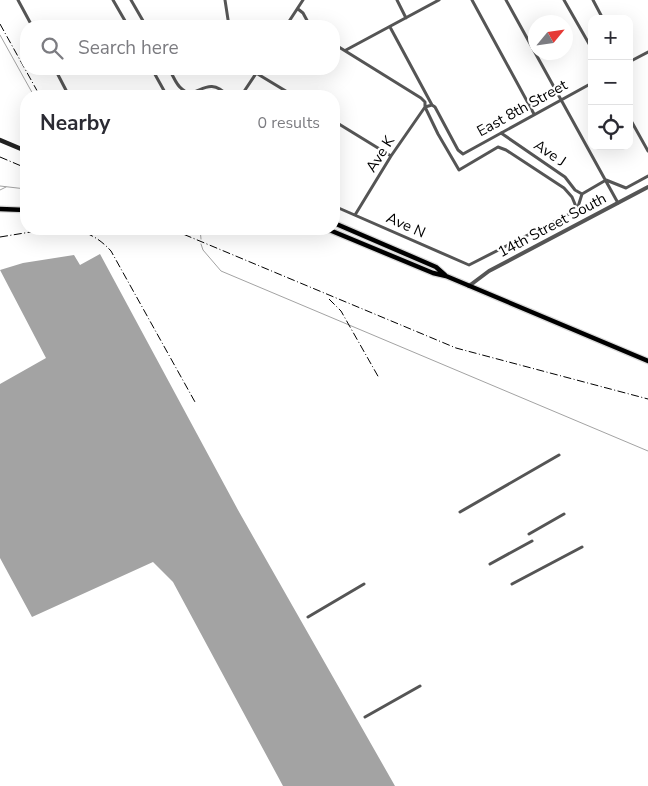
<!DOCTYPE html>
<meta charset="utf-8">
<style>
:root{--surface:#fff;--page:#f7f7f7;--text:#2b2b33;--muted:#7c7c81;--line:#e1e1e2}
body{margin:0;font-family:"Nunito Sans",sans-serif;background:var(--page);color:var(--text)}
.controls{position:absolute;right:15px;top:15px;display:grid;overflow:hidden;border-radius:10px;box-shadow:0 5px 20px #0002}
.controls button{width:45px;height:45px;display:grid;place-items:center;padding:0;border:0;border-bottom:1px solid var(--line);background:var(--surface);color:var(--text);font:25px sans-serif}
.compass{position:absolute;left:528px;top:15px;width:45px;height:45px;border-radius:50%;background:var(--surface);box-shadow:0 5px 20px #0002;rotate:61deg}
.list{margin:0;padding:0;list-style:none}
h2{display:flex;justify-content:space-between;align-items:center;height:65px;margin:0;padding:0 20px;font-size:21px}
h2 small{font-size:16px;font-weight:400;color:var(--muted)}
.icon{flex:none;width:28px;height:28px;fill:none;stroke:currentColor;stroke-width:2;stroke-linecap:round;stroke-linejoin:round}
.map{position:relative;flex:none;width:648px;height:786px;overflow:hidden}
.search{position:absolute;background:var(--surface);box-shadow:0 5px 20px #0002;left:20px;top:20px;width:320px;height:55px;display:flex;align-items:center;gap:12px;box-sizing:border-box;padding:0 18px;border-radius:20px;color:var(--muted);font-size:19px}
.panel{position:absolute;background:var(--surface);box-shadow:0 5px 20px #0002;left:20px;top:90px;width:320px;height:145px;border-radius:20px}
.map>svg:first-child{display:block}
.water{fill:#a3a3a3}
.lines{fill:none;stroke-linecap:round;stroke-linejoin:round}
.stream{stroke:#a3a3a3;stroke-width:1}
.primary-casing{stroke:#dbdbdb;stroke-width:7}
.minor{stroke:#555;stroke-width:3}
.tertiary{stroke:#555;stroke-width:4}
.secondary{stroke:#222;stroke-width:4.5}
.primary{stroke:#000;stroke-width:4.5}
.rail{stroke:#000;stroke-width:1;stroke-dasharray:8 2.5 1 2.5;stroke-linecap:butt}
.labels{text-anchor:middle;stroke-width:4.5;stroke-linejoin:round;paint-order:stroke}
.street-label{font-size:15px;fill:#000;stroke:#fff}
</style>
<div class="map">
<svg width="648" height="786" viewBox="0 0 648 786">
<rect width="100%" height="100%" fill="#fff"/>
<path class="water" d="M100,254l138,256 157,276h-112l-110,-204 -20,-20 -121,55 -32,-59v-174l46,-26 -46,-88 23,-7 51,-8 6,10z"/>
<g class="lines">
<path class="stream" d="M0,35l34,61
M0,186l26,3
M0,190l6,-3
M200,229l1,10
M201,244l2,6 18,21 427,180"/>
<defs>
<path id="primary" d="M0,209l26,1
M334,223l102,44 9,8
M327,229l106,44 13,3 202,85"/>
</defs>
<use href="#primary" class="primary-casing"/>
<path class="minor" d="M18,0l14,26
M113,0l15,26
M131,0l15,26
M225,0l4,26
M397,0l9,18
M472,0l62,114
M506,0l112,203
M564,0l28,49
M593,0l10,19
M298,9l5,4 7,13
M286,26l17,-26
M390,27l42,78 -7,2 13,27 21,36 39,-23 8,3 58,38 8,9 5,12
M334,44l87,54 4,4v5l-34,49 -36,59
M346,50l93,-50
M629,62l19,-10
M55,69l14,27
M152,69l15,27
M169,69c4,6 7,16 13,20 14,14 24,-17 46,7
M256,73l38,23
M241,96l18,-27
M432,105l3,2 23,43 5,4 129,-71
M629,117l19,34
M334,121l57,35
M501,133l64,44 10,13 7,4
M334,206l135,59 108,-55 5,-16 24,-14 20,8 22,-12
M460,512l99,-57
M529,534l35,-20
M490,564l42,-23
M512,584l70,-37
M308,617l56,-33
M365,717l55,-31"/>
<path class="tertiary" d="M469,286l20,-15 159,-84"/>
<path class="secondary" d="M0,140l26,11"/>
<use href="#primary" class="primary"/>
<path class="rail" d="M0,24l40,72
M0,157l26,11
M171,229l285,119 192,51
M44,230c28,-2 47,-1 67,21l84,151
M0,237l49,-8
M329,299l12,12 38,67"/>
</g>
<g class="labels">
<g class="street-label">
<text transform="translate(522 108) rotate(-29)" y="5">East 8th Street</text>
<text transform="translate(550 153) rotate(34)" y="5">Ave J</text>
<text transform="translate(380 154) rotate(-58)" y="5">Ave K</text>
<text transform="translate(406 225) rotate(24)" y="5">Ave N</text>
<text transform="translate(552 225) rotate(-28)" y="5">14th Street South</text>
</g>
</g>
</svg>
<div class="controls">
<button>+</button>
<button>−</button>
<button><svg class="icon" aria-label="locate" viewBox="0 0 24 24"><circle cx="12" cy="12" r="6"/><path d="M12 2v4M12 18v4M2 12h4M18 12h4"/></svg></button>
</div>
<svg class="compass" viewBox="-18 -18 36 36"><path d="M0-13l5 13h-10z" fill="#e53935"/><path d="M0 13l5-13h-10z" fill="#7c7c81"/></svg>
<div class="search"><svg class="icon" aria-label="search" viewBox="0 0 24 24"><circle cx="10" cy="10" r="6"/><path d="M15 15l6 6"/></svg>Search here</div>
<section class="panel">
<h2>Nearby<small>0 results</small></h2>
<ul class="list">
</ul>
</section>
</div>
